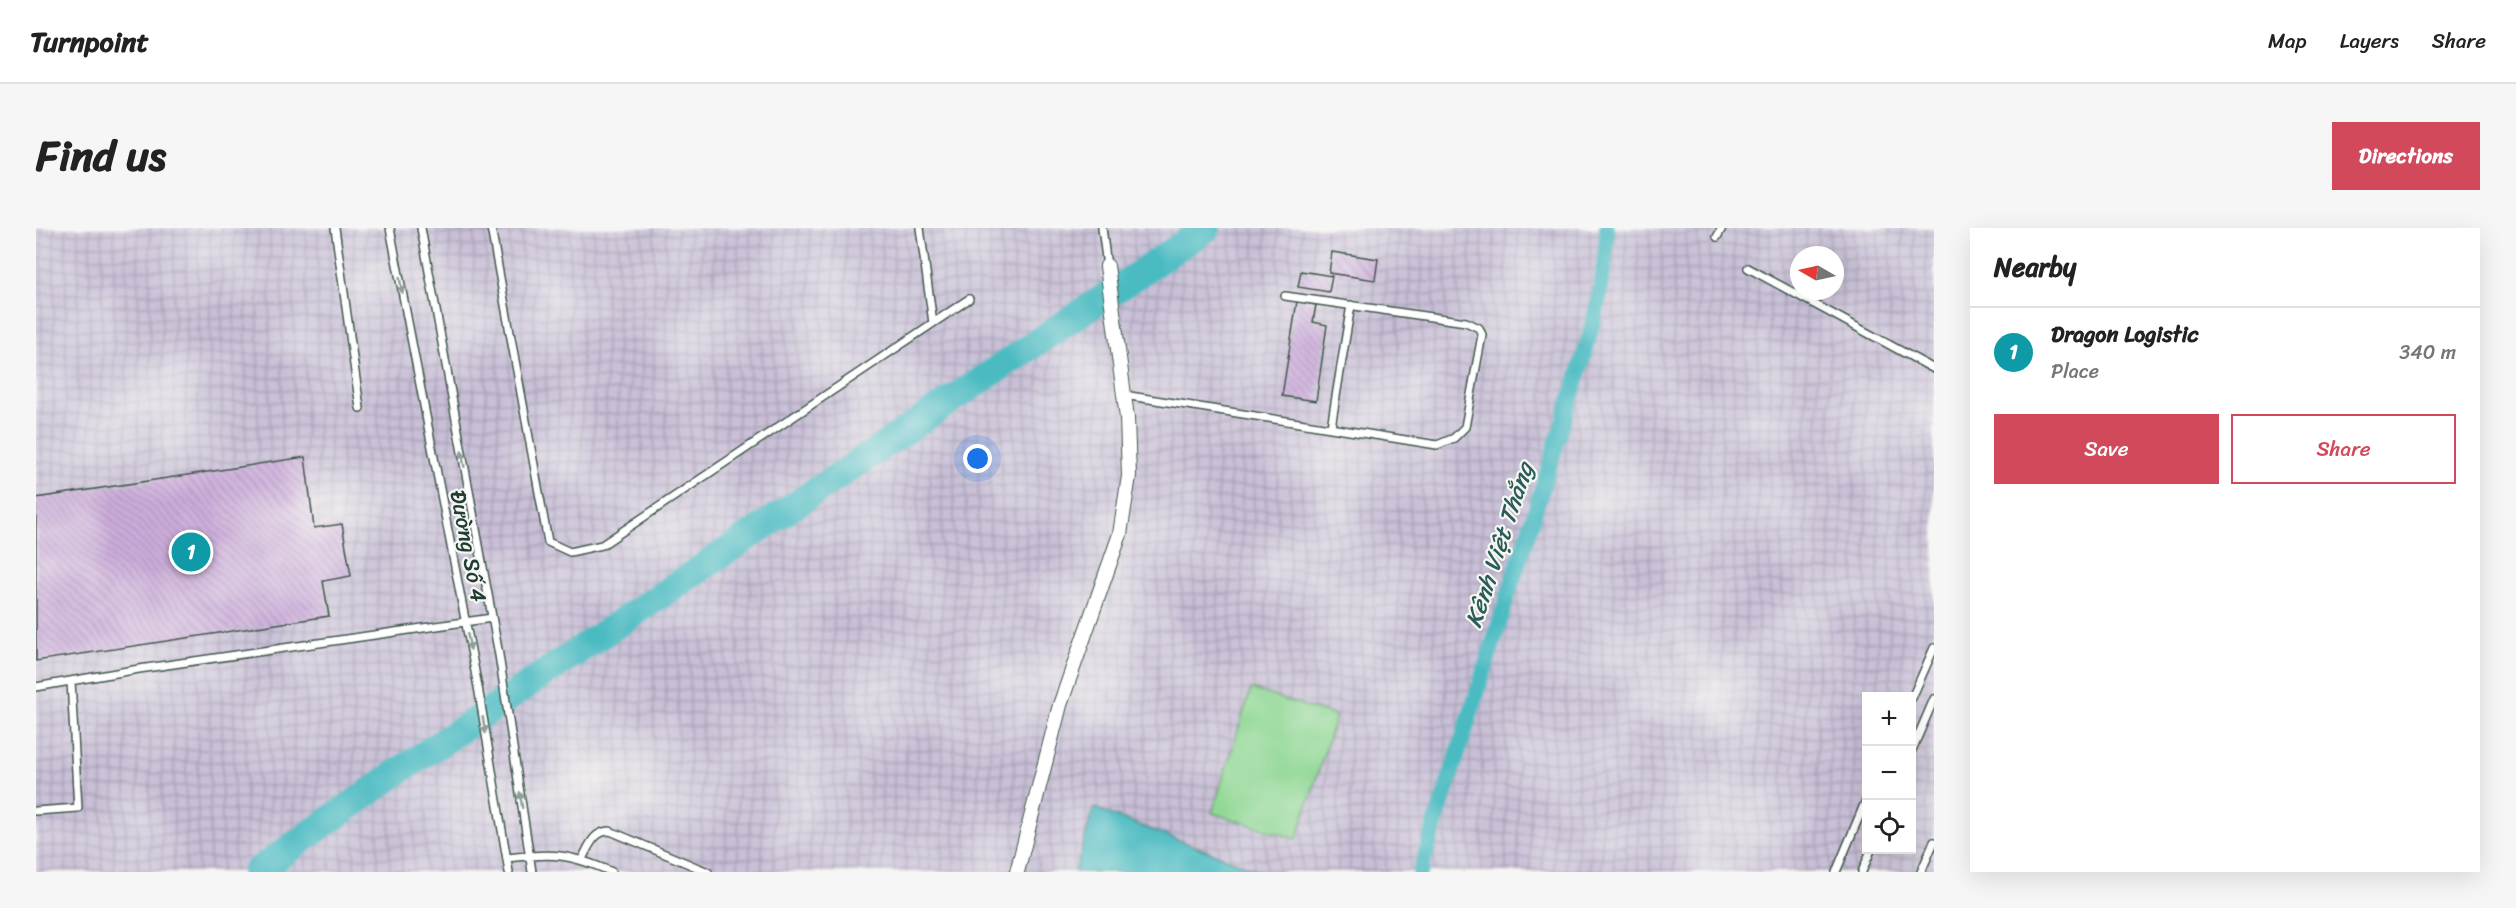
<!DOCTYPE html>
<meta charset="utf-8">
<style>
:root{--surface:#fff;--page:#f6f6f6;--text:#222;--muted:#767676;--line:#e0e0e0;--accent:#d1495b}
body{margin:0;font-family:Sriracha,sans-serif;background:var(--page);color:var(--text)}
.controls{position:absolute;right:18px;bottom:18px;display:grid;overflow:hidden;border-radius:0px;box-shadow:0 6px 24px #0002}
.controls button{width:54px;height:54px;display:grid;place-items:center;padding:0;border:0;border-bottom:2px solid var(--line);background:var(--surface);color:var(--text);font:30px sans-serif}
.compass{position:absolute;left:1754px;top:18px;width:54px;height:54px;border-radius:50%;background:var(--surface);box-shadow:0 6px 24px #0002;rotate:279deg}
.you{position:absolute;left:942px;top:231px;width:21px;height:21px;margin:-15px;border:4px solid #fff;border-radius:50%;background:#1a73e8;box-shadow:0 0 0 9px #1a73e833}
.badge{display:grid;place-items:center;width:39px;height:39px;border-radius:50%;background:var(--accent);color:#fff;font-size:20px;font-weight:700}
.pin{position:absolute;translate:-50% -50%;border:3px solid #fff;box-shadow:0 2px 6px #0006}
.list{margin:0;padding:0;list-style:none}
h2{display:flex;justify-content:space-between;align-items:center;height:78px;margin:0;padding:0 24px;font-size:26px}
h2 small{font-size:20px;font-weight:400;color:var(--muted)}
.list li{display:grid;grid-template-columns:39px 1fr auto;gap:18px;align-items:center;box-sizing:border-box;height:90px;padding:0 24px;border-top:2px solid var(--line)}
.list b{display:block;font-size:22px;white-space:nowrap}
.list p{margin:0;font-size:20px;white-space:nowrap;color:var(--muted)}
.list em{font-size:20px;font-style:normal;color:var(--muted)}
.actions{display:flex;gap:12px;padding:18px 24px}
.actions a{flex:1;padding:14px 0;border:2px solid var(--accent);border-radius:0px;text-align:center;font-size:21px;color:var(--accent)}
.actions .main{background:var(--accent);color:#fff}
.icon{flex:none;width:33px;height:33px;fill:none;stroke:currentColor;stroke-width:2;stroke-linecap:round;stroke-linejoin:round}
.map{position:relative;flex:none;width:1898px;height:644px;overflow:hidden;border-radius:0px}
header{display:flex;align-items:center;gap:36px;box-sizing:border-box;height:84px;padding:0 30px;background:var(--surface);border-bottom:2px solid var(--line)}
header strong{font-size:28px}
nav{display:flex;gap:33px;margin-inline-start:auto;font-size:21px}
.intro{display:flex;align-items:center;justify-content:space-between;box-sizing:border-box;height:144px;padding:0 36px}
h1{margin:0;font-size:42px}
.button{padding:15px 27px;border-radius:0px;background:var(--accent);color:#fff;font-size:21px;font-weight:700}
main{display:flex;gap:36px;padding:0 36px}
aside{flex:1;background:var(--surface);border-radius:0px;box-shadow:0 6px 24px #0002}
.map>svg:first-child{display:block}
.industrial{fill:url(#industrial-grid);fill-rule:evenodd}
.park{fill:#8ed793;stroke:#568a64;stroke-width:1.5}
.water{fill:#4cbbc2;stroke:#367c7b;stroke-width:1.5}
.lines{fill:none;stroke-linecap:round;stroke-linejoin:round}
.canal{stroke:#4cbbc2;stroke-width:16}
.river{stroke:#4cbbc2;stroke-width:28}
.building{fill:url(#building-back-hatch)}
.service-casing{stroke:#3f564b;stroke-width:10}
.minor-casing{stroke:#3f564b;stroke-width:16}
.service{stroke:#fff;stroke-width:7}
.minor{stroke:#fff;stroke-width:14}
.oneway{fill:#8f9e9a}
.labels{text-anchor:middle;stroke-width:4.5;stroke-linejoin:round;paint-order:stroke}
.street-label{font-size:22px;fill:#1f3d34;stroke:#f6f6f2}
.water-label{font-size:24px;font-style:italic;fill:#2a5c58;stroke:#f6f6f2}
</style>
<header>
<strong>Turnpoint</strong>
<nav><a>Map</a><a>Layers</a><a>Share</a></nav>
</header>
<div class="intro"><h1>Find us</h1><a class="button">Directions</a></div>
<main>
<div class="map">
<svg width="1898" height="644" viewBox="0 0 1898 644">
<defs>
<pattern id="industrial-grid" width="8" height="8" patternUnits="userSpaceOnUse" patternTransform="scale(1.5)"><rect width="8" height="8" fill="#c9bfd7"/><path d="M0 4h8M4 0v8" fill="none" stroke="#a39caf"/></pattern>
<pattern id="building-back-hatch" width="6" height="6" patternUnits="userSpaceOnUse" patternTransform="scale(1.5)"><rect width="6" height="6" fill="#cdaddc"/><path d="M-1 5l2 2M0 0l6 6M5-1l2 2" fill="none" stroke="#a68eb3"/></pattern>
</defs>
<rect width="100%" height="100%" fill="#f6f6f2"/>
<filter id="ink" filterUnits="userSpaceOnUse"><feTurbulence type="fractalNoise" baseFrequency=".0167" numOctaves="2"/><feDisplacementMap in="SourceGraphic" scale="12" xChannelSelector="R" yChannelSelector="G"/><feConvolveMatrix kernelMatrix="1 2 1 2 8 2 1 2 1" color-interpolation-filters="sRGB"/></filter>
<filter id="wash" filterUnits="userSpaceOnUse"><feTurbulence type="fractalNoise" baseFrequency=".008" numOctaves="4" result="noise"/><feDisplacementMap in="SourceGraphic" scale="24" xChannelSelector="R" yChannelSelector="G"/><feGaussianBlur stdDeviation="1.35" result="paint"/><feColorMatrix in="noise" values="0 0 0 0 0 0 0 0 0 0 0 0 0 0 0 0 0 1.4 0 .05"/><feComposite in="paint" operator="in"/></filter>
<g filter="url(#wash)">
<rect width="100%" height="100%" fill="#f2e4cb"/>
<path class="industrial" d="M0,0h1898v644h-1898zM1763,27h36v36h-36zM1830,469h46v153h-46z"/>
<path class="park" d="M1215,461l85,27 -39,123 -85,-26z"/>
<path class="water" d="M1058,580l169,64h-188z"/>
<g class="lines">
<path class="canal" d="M1384,644l159,-499c14,-48 27,-94 28,-145"/>
<path class="river" d="M220,644l139,-98 812,-546"/>
</g>
<g id="blocks">
<path class="building" d="M1296,24l46,7 -3,21 -46,-7z
M1265,43l31,5 -3,16 -31,-5z
M1261,73l19,4 -3,17 14,3 -11,76 -34,-5z
M269,229l9,71 28,-4 9,52 -28,5 6,35 -293,45v-163z"/>
</g>
</g>
<g filter="url(#ink)">
<use href="#blocks" fill-opacity="0" stroke="#3f564b" stroke-width="1.5"/>
<g class="lines">
<defs>
<path id="service" d="M299,0l25,180
M354,0l88,459 31,185
M385,0l78,427 33,217
M455,0l57,314 22,10 32,-7 367,-246
M884,0l13,95
M1066,0l5,38
M1681,9l5,-9
M1712,40l186,101
M1088,167l313,50 17,-7 11,-11 17,-92 -3,-7 -13,-6 -181,-26
M1295,199l20,-122
M0,459l103,-18 353,-51
M1876,470l22,-50
M1876,522l22,-51
M0,583l42,-3 -7,-127
M471,630c46,-5 61,-5 105,14
M546,631c7,-12 11,-28 28,-28l98,41
M1800,644l30,-72
M1826,644l9,-22
M1885,644l13,-30"/>
<path id="minor" d="M981,644l43,-167 60,-171 9,-58 -2,-58 -20,-152"/>
</defs>
<use href="#service" class="service-casing"/>
<use href="#minor" class="minor-casing"/>
<use href="#service" class="service"/>
<use href="#minor" class="minor"/>
</g>
<defs><path id="oneway-solid" d="M-6-.8H1V-3.2L6.5 0L1 3.2V.8H-6Z" transform="scale(1.5)"/></defs>
<g class="oneway">
<use href="#oneway-solid" transform="translate(365 57) rotate(79)"/>
<use href="#oneway-solid" transform="translate(427 231) rotate(-100)"/>
<use href="#oneway-solid" transform="translate(433 414) rotate(79)"/>
<use href="#oneway-solid" transform="translate(448 497) rotate(81)"/>
<use href="#oneway-solid" transform="translate(485 572) rotate(-99)"/>
</g>
</g>
<g class="labels">
<g class="street-label">
<text transform="translate(433 318) rotate(79)" y="8">Đường Số 4</text>
</g>
<g class="water-label">
<text transform="translate(1463 317) rotate(-72)" y="8">Kênh Việt Thắng</text>
</g>
</g>
</svg>
<div class="controls">
<button>+</button>
<button>−</button>
<button><svg class="icon" aria-label="locate" viewBox="0 0 24 24"><circle cx="12" cy="12" r="6"/><path d="M12 2v4M12 18v4M2 12h4M18 12h4"/></svg></button>
</div>
<svg class="compass" viewBox="-18 -18 36 36"><path d="M0-13l5 13h-10z" fill="#e53935"/><path d="M0 13l5-13h-10z" fill="#767676"/></svg>
<div class="you"></div>
<div class="pin badge" style="left:155px;top:324px;background:#0f9aa8">1</div>
</div>
<aside>
<h2>Nearby<small></small></h2>
<ul class="list">
<li><span class="badge" style="background:#0f9aa8">1</span><div><b>Dragon Logistic</b><p>Place</p></div><em>340 m</em></li>
</ul>
<div class="actions"><a class="main">Save</a><a>Share</a></div>
</aside>
</main>
